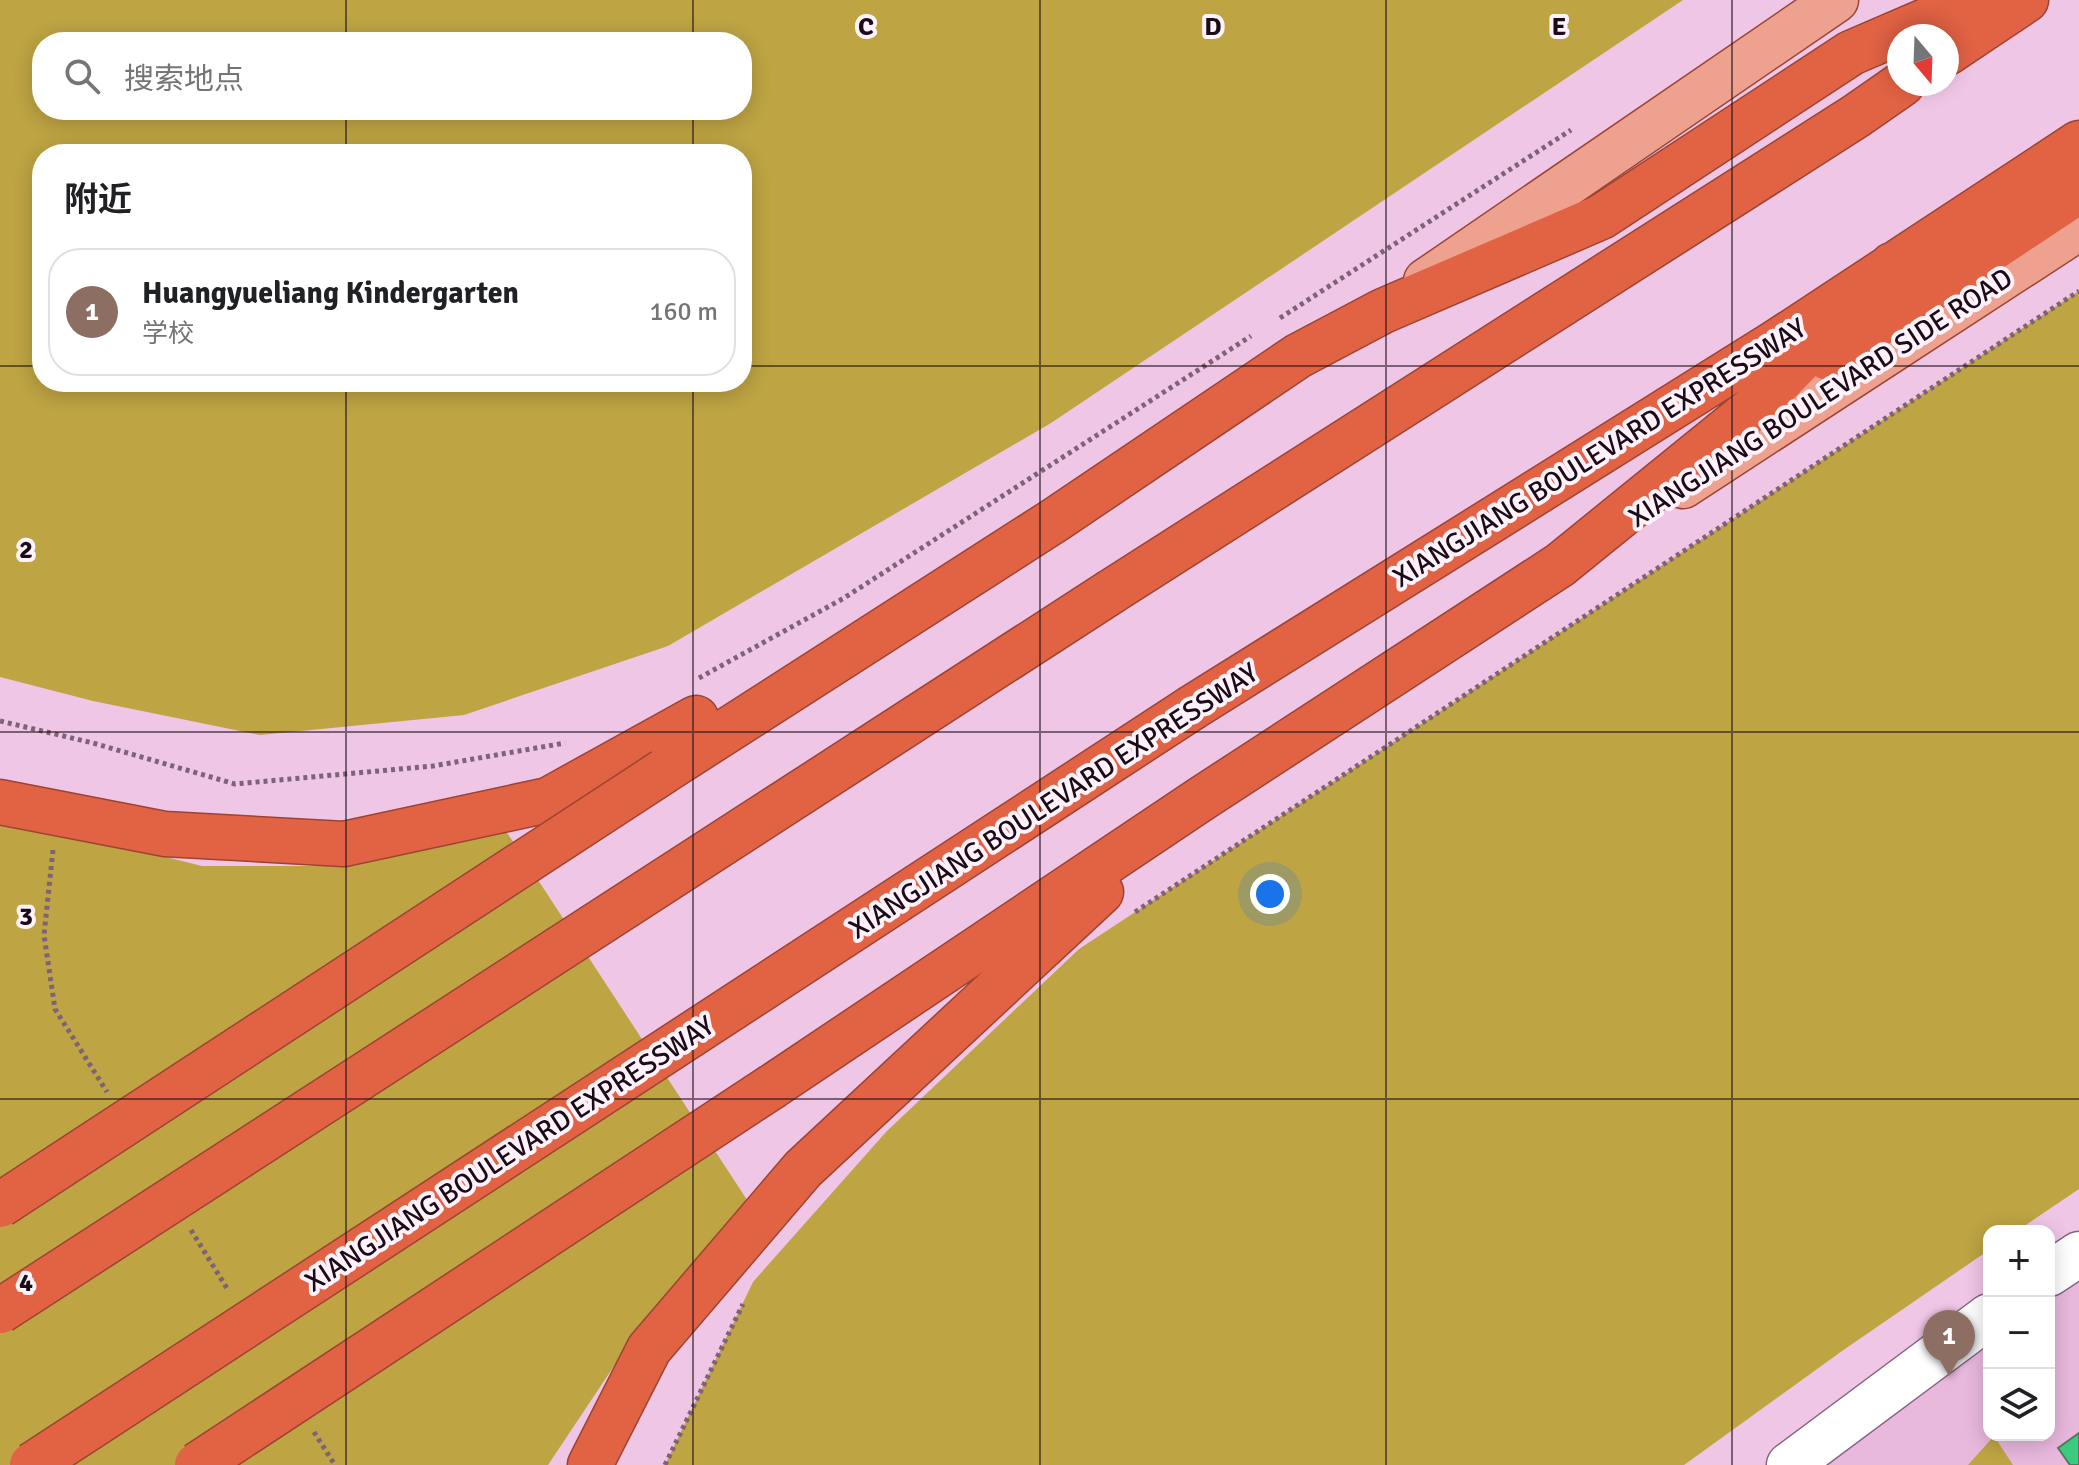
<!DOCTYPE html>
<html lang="zh">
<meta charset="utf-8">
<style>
:root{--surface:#fff;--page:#f2f2f2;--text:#202124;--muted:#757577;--line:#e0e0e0;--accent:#b45309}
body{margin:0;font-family:Signika,"Noto Sans SC",sans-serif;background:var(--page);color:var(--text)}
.controls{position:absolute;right:24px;bottom:24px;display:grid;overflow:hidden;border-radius:16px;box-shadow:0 4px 20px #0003}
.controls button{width:72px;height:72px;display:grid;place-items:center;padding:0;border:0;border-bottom:2px solid var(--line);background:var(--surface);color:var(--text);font:40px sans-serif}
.compass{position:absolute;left:1887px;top:24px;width:72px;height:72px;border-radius:50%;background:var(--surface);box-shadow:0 4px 20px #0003;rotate:161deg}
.you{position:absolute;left:1270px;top:894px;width:28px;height:28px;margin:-20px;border:6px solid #fff;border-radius:50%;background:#1a73e8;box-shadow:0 0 0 12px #1a73e833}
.badge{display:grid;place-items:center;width:52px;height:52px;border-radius:50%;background:var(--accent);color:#fff;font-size:26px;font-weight:700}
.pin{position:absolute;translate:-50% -66px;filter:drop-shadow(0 2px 4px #0008)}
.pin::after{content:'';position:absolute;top:42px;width:28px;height:24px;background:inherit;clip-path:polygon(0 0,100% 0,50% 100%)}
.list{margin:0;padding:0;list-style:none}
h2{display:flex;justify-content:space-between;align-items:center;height:104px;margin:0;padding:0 32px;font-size:34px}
h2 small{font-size:26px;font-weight:400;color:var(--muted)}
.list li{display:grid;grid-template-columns:52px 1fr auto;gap:24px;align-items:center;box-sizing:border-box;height:128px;margin:0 16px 16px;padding:0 16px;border:2px solid var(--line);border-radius:32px}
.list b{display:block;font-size:30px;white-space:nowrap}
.list p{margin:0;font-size:26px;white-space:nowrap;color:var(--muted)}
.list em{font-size:26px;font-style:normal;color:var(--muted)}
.icon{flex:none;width:44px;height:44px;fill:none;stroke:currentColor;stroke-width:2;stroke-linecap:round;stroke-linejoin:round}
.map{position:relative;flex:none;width:2079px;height:1465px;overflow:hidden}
.search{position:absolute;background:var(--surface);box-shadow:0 4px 20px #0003;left:32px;top:32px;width:720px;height:88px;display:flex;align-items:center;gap:20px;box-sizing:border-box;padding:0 28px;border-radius:32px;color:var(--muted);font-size:30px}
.panel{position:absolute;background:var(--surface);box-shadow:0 4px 20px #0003;left:32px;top:144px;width:720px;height:248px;border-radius:32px}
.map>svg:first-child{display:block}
.built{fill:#e8b8dd}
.green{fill:#bea443;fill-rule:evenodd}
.building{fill:#3acc7c;stroke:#527b5f;stroke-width:2}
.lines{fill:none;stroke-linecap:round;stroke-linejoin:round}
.minor-casing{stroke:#896481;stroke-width:47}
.major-casing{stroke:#9c4434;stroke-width:47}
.highway-casing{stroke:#9c4434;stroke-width:47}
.path{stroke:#7e6378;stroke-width:5;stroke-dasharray:4 4;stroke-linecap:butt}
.minor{stroke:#fff;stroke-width:44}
.major{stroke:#eea18f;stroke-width:44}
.highway{stroke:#e26244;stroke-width:44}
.highway-bridge-casing{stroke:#9c4434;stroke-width:47;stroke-linecap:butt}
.highway-bridge{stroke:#e26244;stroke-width:44}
.grid{fill:none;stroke:#1a0c17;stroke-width:2;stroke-opacity:0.55}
.labels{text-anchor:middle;stroke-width:8;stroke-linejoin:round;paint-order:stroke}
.street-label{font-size:28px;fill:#1a0c17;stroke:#fff2fb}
.grid-label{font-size:26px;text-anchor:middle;font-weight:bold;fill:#1a0c17;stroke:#fff2fb;stroke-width:8;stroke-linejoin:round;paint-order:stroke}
</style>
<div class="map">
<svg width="2079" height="1465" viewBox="0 0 2079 1465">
<rect width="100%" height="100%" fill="#f0c6e6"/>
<path class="built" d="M2079,1254v211h-290l200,-149v119h60v-161z"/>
<path class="green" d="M0,0h1683l-632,423 -383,223 -204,69 -204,20 -167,-34 -93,-24zM742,42v68h-700v-68zM42,154h700v228h-700z
M2079,291v898l-62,42h-28v19l-147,101 -158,114h-1019l88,-183 133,-150 193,-183z
M0,816l202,50h152l150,-38 249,381 -111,115 -94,141h-548z
M1994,1436l19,29h-45z"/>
<path class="building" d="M2079,1433v32h-9l-12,-17z"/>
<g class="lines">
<defs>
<path id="minor" d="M2049,1274l30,-20
M1789,1465l200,-149"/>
<path id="major" d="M1426,281l410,-281
M1683,486l396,-258"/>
<path id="highway" d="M1947,53l79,-53
M1828,358l251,-167
M1112,591l744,-475 46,-32
M1193,707l582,-364 304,-200
M664,771l391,-251 243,-164 85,-45 218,-94 250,-164 123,-53
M0,802l165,32 179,10 204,-44 148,-82
M773,1086l428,-287 359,-234 196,-159 136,-141
M590,1465l59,-116 154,-180 298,-277"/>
</defs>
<use href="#minor" class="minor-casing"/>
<use href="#major" class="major-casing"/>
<use href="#highway" class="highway-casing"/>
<path class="path" d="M1280,318l291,-188
M699,678l145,-80 407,-262
M0,721l93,22 142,41 198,-18 132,-23
M53,850l-9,85 11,74 52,83
M1135,912l944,-621
M191,1230l37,60
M314,1432l21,33
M665,1465l78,-161"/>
<use href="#minor" class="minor"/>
<use href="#major" class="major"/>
<use href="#highway" class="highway"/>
<defs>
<path id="highway-bridge" d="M0,1205l664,-434
M0,1311l1112,-720
M32,1465l1161,-758
M197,1465l576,-379"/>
</defs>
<use href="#highway-bridge" class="highway-bridge-casing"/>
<use href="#highway-bridge" class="highway-bridge"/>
</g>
<path class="grid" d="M346,0v42M693,0v42M1040,0v1465M1386,0v1465M1732,0v1465M346,110v44M693,110v44M0,366h42M742,366h1337M346,382v1083M693,382v1083M0,732h2079M0,1099h2079"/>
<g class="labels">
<g class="street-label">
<text transform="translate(1820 397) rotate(-33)" y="10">XIANGJIANG BOULEVARD SIDE ROAD</text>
<text transform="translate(1599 452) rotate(-32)" y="10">XIANGJIANG BOULEVARD EXPRESSWAY</text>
<text transform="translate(1053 800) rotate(-33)" y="10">XIANGJIANG BOULEVARD EXPRESSWAY</text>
<text transform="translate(509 1153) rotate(-33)" y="10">XIANGJIANG BOULEVARD EXPRESSWAY</text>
</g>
</g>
<g class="grid-label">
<text x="866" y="35">C</text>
<text x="1213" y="35">D</text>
<text x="1559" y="35">E</text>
<text x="26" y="558">2</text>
<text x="26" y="925">3</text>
<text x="26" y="1291">4</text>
</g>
</svg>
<div class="controls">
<button>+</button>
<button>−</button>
<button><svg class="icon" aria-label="layers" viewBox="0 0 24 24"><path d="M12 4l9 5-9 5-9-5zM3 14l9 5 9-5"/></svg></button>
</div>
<svg class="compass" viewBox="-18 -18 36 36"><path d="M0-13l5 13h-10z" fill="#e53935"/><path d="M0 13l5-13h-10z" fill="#757577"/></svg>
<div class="you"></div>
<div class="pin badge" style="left:1949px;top:1376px;background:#8d6e63">1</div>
<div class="search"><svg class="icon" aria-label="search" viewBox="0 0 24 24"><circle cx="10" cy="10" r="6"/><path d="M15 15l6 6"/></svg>搜索地点</div>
<section class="panel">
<h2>附近<small></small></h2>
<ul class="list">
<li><span class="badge" style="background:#8d6e63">1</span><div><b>Huangyueliang Kindergarten</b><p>学校</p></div><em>160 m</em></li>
</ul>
</section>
</div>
